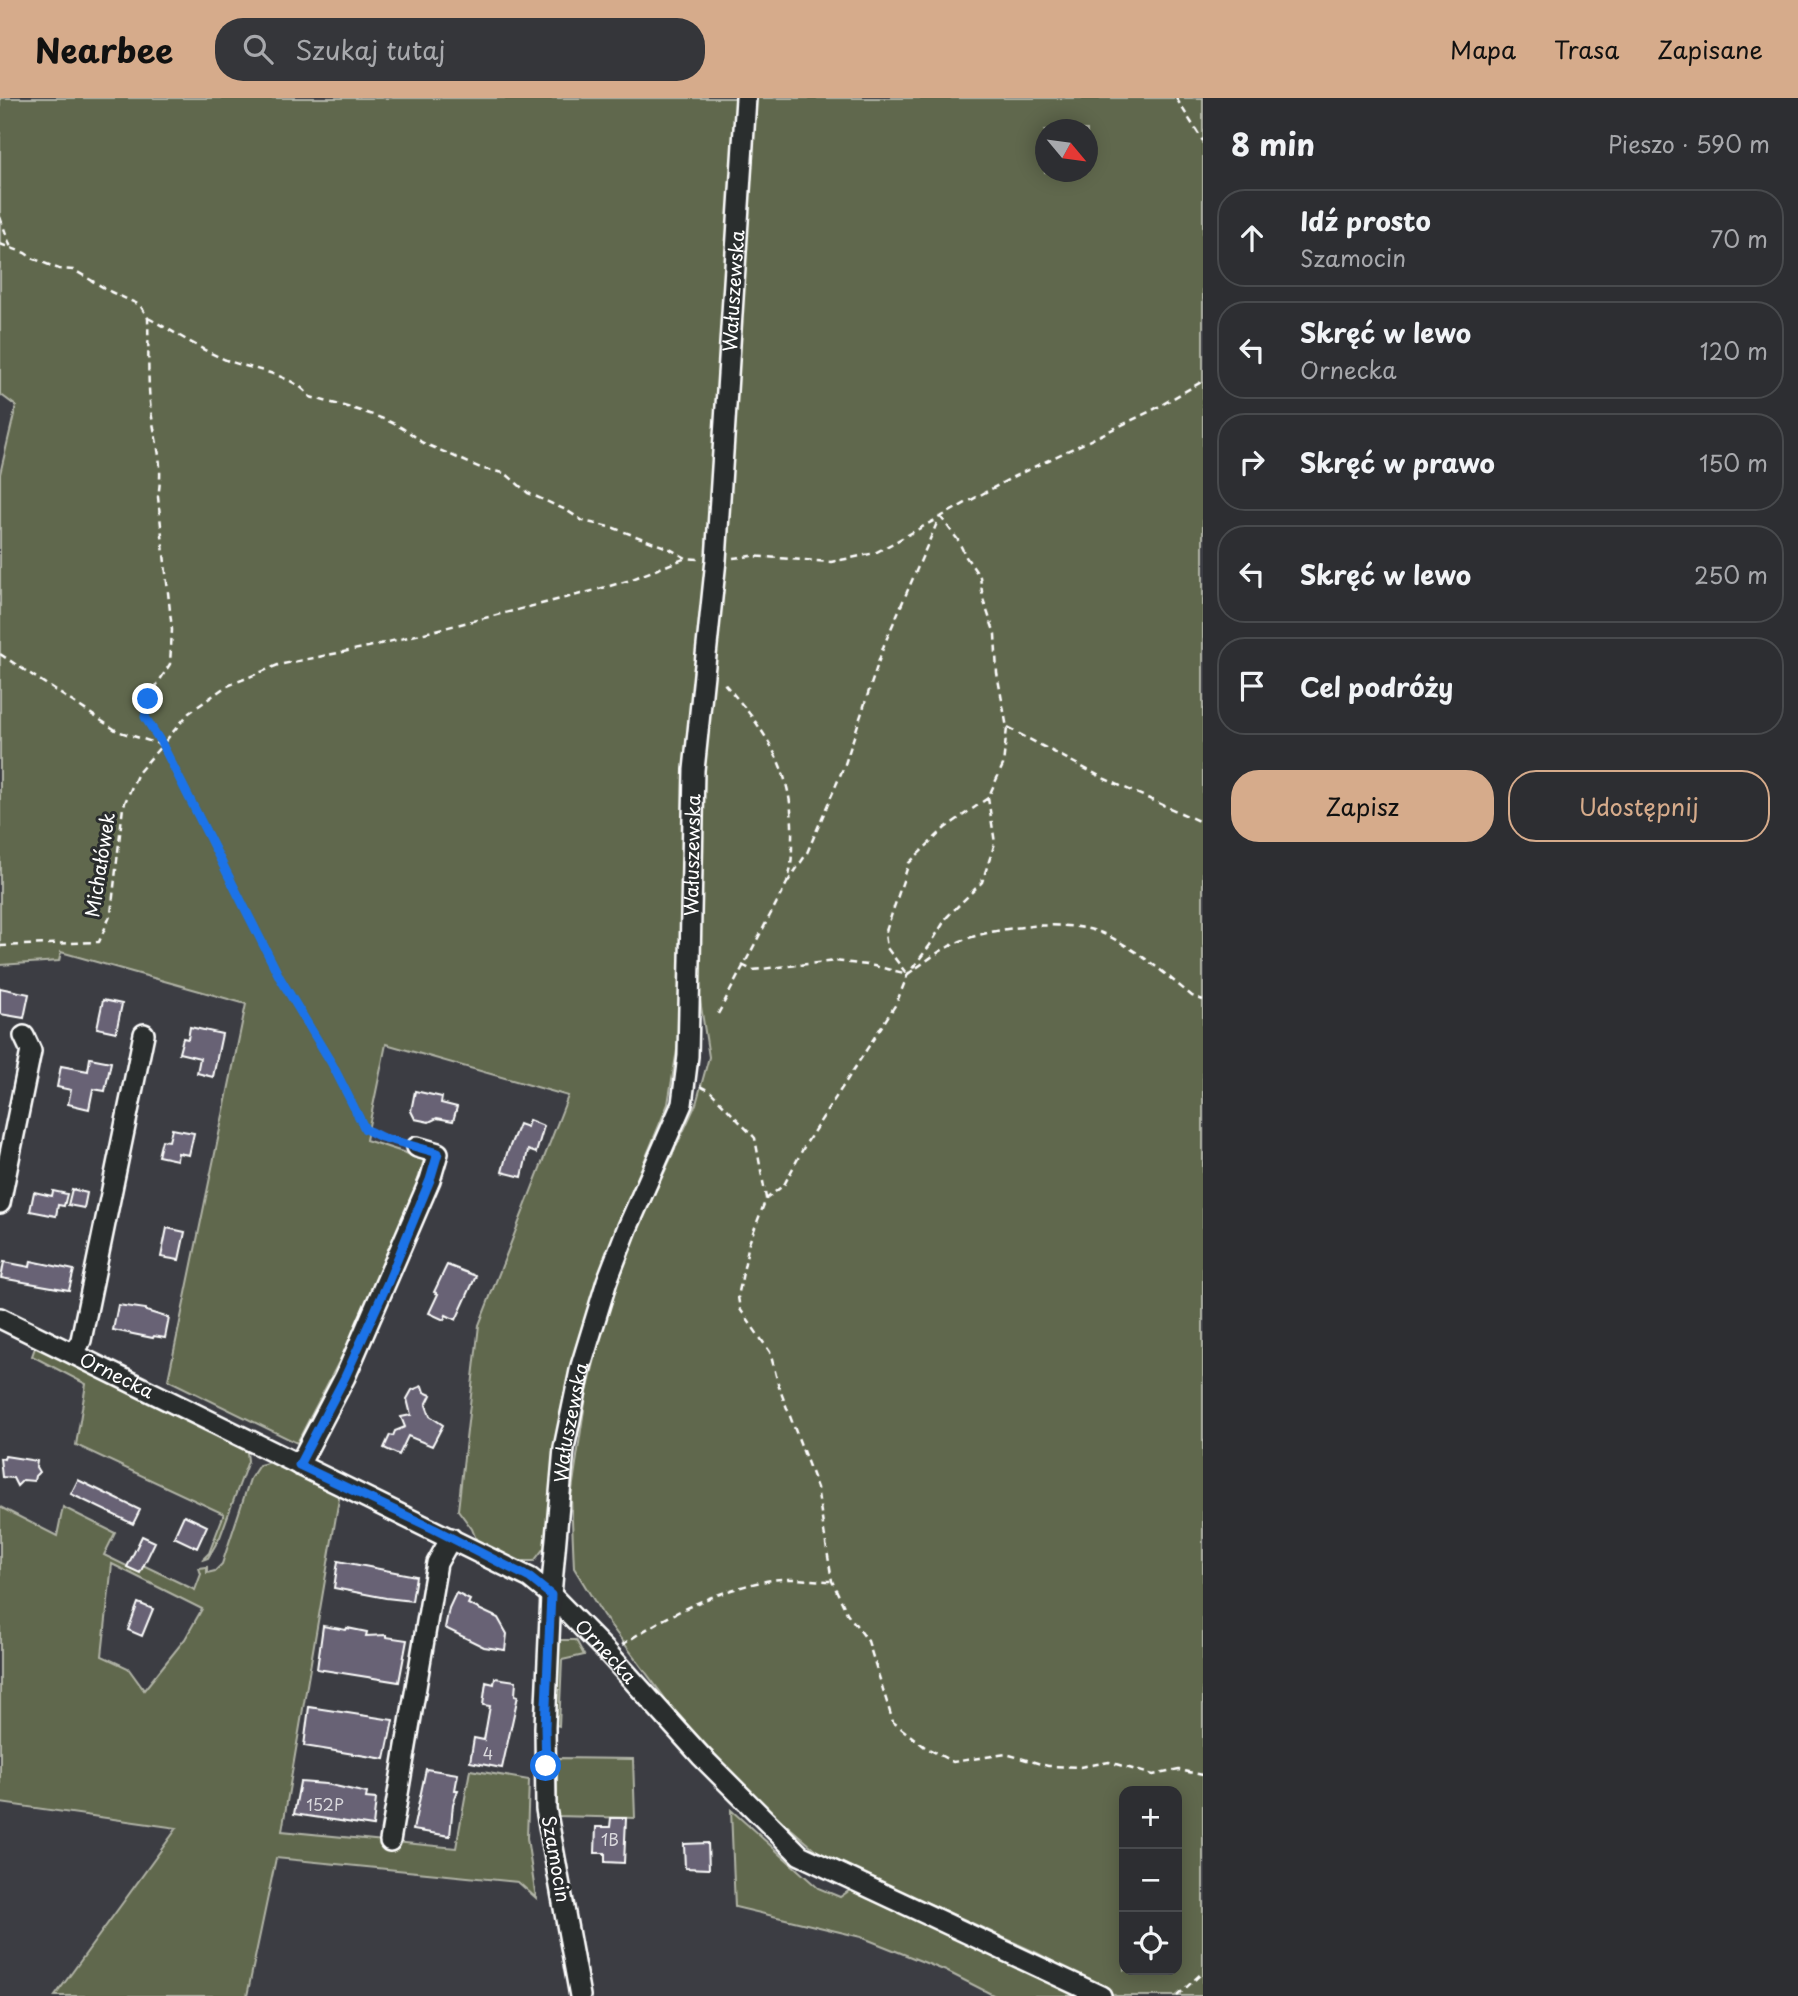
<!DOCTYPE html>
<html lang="pl">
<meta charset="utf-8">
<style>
:root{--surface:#2d2e32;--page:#35363a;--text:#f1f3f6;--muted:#a7a8ac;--line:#484a4d;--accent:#d6ab8b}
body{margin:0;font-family:"Playpen Sans",sans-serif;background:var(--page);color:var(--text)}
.controls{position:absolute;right:21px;bottom:21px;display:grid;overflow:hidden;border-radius:14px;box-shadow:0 4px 18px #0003}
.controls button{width:63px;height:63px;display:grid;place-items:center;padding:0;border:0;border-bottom:2px solid var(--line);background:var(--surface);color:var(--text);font:35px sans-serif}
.compass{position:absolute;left:1035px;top:21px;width:63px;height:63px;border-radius:50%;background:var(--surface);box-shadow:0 4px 18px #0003;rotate:119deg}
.stop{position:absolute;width:21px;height:21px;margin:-16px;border:5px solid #1a73e8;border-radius:50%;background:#fff}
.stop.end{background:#1a73e8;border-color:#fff;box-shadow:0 2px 7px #0008}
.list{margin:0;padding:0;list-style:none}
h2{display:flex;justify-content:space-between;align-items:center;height:91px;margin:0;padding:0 28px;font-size:30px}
h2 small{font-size:23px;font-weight:400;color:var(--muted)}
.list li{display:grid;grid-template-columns:46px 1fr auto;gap:21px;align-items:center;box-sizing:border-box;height:98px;margin:0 14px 14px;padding:0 14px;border:2px solid var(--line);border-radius:28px}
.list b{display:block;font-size:26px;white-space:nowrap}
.list p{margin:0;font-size:23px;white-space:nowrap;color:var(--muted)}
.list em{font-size:23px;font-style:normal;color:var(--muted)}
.actions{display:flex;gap:14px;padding:21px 28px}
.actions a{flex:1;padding:16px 0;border:2px solid var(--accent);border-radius:28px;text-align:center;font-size:24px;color:var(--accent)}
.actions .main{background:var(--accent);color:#111}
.icon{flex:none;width:38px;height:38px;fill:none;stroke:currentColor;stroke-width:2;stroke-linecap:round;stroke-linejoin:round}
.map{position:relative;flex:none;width:1203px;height:1898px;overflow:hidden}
header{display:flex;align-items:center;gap:42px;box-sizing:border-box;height:98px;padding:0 35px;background:var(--accent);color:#111}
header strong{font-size:33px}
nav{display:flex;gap:38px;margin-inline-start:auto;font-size:24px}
.search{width:490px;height:63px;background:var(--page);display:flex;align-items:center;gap:18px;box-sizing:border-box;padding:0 24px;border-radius:28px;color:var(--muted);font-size:26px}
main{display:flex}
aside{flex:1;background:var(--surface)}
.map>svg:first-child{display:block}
.green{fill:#61674d;stroke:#b0b3a6;stroke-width:2;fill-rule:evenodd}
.building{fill:#676274;stroke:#fff;stroke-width:2}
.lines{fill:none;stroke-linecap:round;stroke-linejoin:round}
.minor-casing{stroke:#fff;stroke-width:24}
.path{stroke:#fff;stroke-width:2.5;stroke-dasharray:7 5;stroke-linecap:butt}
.minor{stroke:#2a2d2e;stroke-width:19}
.route{stroke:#1a73e8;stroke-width:9}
.labels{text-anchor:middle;stroke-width:6;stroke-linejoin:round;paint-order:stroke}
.number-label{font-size:16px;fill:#d9d8dc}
.street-label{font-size:19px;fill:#fff;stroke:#2a2d2e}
</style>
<header>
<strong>Nearbee</strong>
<div class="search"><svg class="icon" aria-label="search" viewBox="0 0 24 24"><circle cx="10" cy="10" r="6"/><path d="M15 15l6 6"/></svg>Szukaj tutaj</div>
<nav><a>Mapa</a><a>Trasa</a><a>Zapisane</a></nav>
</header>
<main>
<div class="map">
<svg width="1203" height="1898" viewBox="0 0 1203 1898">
<rect width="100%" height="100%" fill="#3c3d43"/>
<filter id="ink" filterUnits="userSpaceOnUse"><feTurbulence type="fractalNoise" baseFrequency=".0143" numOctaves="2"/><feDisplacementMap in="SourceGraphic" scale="14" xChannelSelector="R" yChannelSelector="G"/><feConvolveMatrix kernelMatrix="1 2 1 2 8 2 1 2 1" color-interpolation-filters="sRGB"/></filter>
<g filter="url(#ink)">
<path class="green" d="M0,0h738l-56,922 -14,84 -44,106 -43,121 -15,62 -19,151 -13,17h-15l-36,-15 -7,-7 -4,-10 -14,-19 21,-185 89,-229 -182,-52 -20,96 58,19c-27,100 -80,192 -127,284l-129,-63 78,-376 -185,-52 -2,9 -59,4v-491l16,-68 -16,-12z
M752,0h451v1898h-87l-79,-43 -100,-46 -104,-42 -72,-62 -85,-90 -73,-98 -29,-47 -3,-71 15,-101 12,-50 22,-78 76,-164 13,-47 -12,-76 6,-193zM1045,32h42v42h-42zM1124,1693h53v179h-53z
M36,1247l203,99 8,8 1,9 -28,76 -12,21 -6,2 7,-7 15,-39 -148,-69 10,-61 -54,-28z
M271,1364l69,31 -58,338 174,17 14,-78 59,10 -2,58 9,60 -18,-16 -242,-24 -29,138h-192l122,-168 -177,-25v-296l57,29 6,-29 52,26 -11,22 35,17 4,-7 52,25 6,-16 -2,-6 8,-1v6l8,-2 7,-7 28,-85 9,-14zM112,1466l90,45 -17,30 -41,51 -16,-22 -26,-12z
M558,1542h18l8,15 -22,5 -3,66 -6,-2z
M557,1660l76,1 2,59 -78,-2z
M731,1712l87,78 22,9 13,-9 232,108h-90l-49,-25 -85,-34 -126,-30z"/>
<path class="building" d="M0,890l29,6 -5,24 -24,-4z
M103,902l19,4 -6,28 -19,-4z
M190,929l32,7 -9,43 -16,-4 3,-15 -21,-5 4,-15 5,1z
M90,960l21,4 -6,29 -12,-2 -4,20 -21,-5 3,-14 -14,-3 4,-21 27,5z
M415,993l27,6 -1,6 16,4 -4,14 -16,-3 -8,4 -14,-3 -4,-8z
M529,1022l15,6 -8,27 -8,-3 -6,27 -20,-5 5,-19 12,-29 8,3z
M172,1031l22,4 -5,22 -11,-2 -1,7 -19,-4 4,-16 7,1z
M72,1091l15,4 -3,15 -16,-3z
M53,1093l14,3 -3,12 -6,-1 -2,11 -26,-5 4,-19 18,4z
M167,1130l18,4 -6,28 -18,-3z
M31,1163l43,9 -5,20 -68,-12 3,-16 26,5z
M447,1167l29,11 -20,44 -10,-5 -2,5 -15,-7 9,-19 -4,-2z
M118,1207l28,4v2l23,7 -4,20 -11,-2 -1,2 -40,-8z
M422,1288l2,6 7,3 -5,10 4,11 13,9 -11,21 -24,-10 -9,19 -15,-7 6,-13 3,1 2,-5 10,-4 -4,-10 10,-2 -4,-16 5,-9z
M5,1358l32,5 -1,6 3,5 -4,4 -1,5 -11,-1 -6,6 -4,-8 -11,-1 -2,-19 4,1z
M78,1382l62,30 -7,14 -62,-30z
M184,1417l23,11 -10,22 -23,-11z
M142,1438l13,6 -15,31 -13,-6z
M338,1463l78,15 -4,25 -26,-3 -52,-10z
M456,1495l14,7 -2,4 30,14 9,16 -2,16 -21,-3 -39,-19 4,-20z
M138,1505l15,6 -11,27 -14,-6z
M323,1528l23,4 1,-2 20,4 -1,4 20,-1v2l21,3 -8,42 -82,-13z
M495,1580l21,3 -1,14 3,1 -16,72 -32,-6 4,-24 10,2 6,-34 -7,-1 3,-23 8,2z
M309,1609l84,13 -8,39 -81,-13z
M426,1671l32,5 -3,16h3l-5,14 -3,32 -37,-6z
M300,1684l26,2 41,9 -1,5 10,1 -3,27 -79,-12z
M611,1720h15l-2,45 -19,-1v-9h-10l1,-26h14z
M708,1745l1,26 -24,-1 -1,-24z"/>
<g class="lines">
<defs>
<g id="minor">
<path d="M0,1105l31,-152 -7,-15"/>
<path id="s1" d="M0,1220l530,260 21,17 58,59 92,102 99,99 301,141"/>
<path d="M74,1256l7,-14 63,-306"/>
<path d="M299,1367l46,-88 85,-197 8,-27 -21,-6"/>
<path d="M390,1743l47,-278 14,-25"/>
<path id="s2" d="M580,1898l-34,-187 -1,-82 6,-132 13,-147 17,-82 26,-85 20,-52 55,-125 6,-48 6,-286 22,-210 30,-462"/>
</g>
</defs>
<use href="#minor" class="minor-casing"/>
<path class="path" d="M1176,0l27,43
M0,119l11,31
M0,146l25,9 7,5 27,11 15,1 37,22 29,13 8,13c1,30 -1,63 3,93 5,34 13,50 7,86l14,133 -2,34 -22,35 -3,18 17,28 118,233 52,86 33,65 16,8 19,6
M148,220c25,13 51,31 78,42 24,9 70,15 84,37 35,10 84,19 111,45l62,27 22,4 23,20 38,17 17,11 31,7 54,20 18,10 12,1
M940,418l18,24 8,17 14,20 3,22 12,35 2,39 10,55 -4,37 -15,33 7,45 -13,39 -35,35 -17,28 -22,29 -12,30 -91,141 -21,40 -18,14 -17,44 -11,54 2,12 30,43 9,35 38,101 15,93 15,32 21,28 25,81 32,25 28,15 53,-8 42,12 32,1 29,-5 44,13 26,-5 24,5
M733,460l18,-2 80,6 44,-9 138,-76 138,-66 52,-30
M0,556l117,77 45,14 27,-32 36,-26 53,-22 90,-18 217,-54 42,-12 59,-23
M1008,630l97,51 98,44
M787,785l20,-30 38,-89 39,-119 56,-129
M0,848l99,-4 12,-28 12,-107 15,-34 24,-28
M742,867l10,5 83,-9 39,5 34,8c13,-9 26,-20 40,-27 36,-20 118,-30 156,-13 33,15 60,39 88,62l11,4
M906,875l-19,-25 -2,-14 24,-71 36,-35 43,-30
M718,916l69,-131c5,-15 5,-28 5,-44 2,-69 -26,-109 -71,-159
M700,988l11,6 44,46 11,60
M622,1547c42,-29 99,-57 150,-65 19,-3 41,1 60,1
M1177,1898l26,-24"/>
<use href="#minor" class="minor"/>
</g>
</g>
<g class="lines" filter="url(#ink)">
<path class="route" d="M148,601l-3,18 17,27 118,234 52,86 33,65 16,8 57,16 -8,27 -42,102 -43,95 -46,88 135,64 96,49 21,17 -6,132 1,39"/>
</g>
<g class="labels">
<g class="number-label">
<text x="488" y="1662">4</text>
<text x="325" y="1713">152P</text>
<text x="610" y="1748">1B</text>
</g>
<g class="street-label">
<text dy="7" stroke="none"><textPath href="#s2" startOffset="1732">Wałuszewska</textPath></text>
<text dy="7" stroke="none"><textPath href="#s2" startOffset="1166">Wałuszewska</textPath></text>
<text transform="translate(100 767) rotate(-81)" y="7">Michałówek</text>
<text dy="7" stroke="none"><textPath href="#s1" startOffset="130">Ornecka</textPath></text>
<text dy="7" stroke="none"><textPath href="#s2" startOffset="578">Wałuszewska</textPath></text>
<text dy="7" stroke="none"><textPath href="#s1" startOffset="696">Ornecka</textPath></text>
<text transform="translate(556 1761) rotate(80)" y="7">Szamocin</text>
</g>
</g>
</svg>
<div class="controls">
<button>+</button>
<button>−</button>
<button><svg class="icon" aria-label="locate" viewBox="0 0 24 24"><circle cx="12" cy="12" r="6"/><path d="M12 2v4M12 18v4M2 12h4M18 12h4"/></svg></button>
</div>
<svg class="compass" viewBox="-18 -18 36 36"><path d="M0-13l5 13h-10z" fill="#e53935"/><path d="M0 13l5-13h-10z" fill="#a7a8ac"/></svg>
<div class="stop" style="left:546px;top:1668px"></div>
<div class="stop end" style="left:148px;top:601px"></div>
</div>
<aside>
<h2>8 min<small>Pieszo · 590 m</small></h2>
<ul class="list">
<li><svg class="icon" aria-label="ahead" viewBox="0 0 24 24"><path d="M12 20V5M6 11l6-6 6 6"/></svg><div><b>Idź prosto</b><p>Szamocin</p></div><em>70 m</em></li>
<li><svg class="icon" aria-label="left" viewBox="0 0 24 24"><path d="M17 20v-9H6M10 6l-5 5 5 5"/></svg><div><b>Skręć w lewo</b><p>Ornecka</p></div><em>120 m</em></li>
<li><svg class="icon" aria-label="right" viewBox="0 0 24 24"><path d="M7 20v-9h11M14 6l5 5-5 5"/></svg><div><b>Skręć w prawo</b></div><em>150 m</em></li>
<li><svg class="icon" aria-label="left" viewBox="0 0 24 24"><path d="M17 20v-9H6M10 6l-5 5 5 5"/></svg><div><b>Skręć w lewo</b></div><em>250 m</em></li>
<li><svg class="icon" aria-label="arrive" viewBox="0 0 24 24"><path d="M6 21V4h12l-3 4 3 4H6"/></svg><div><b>Cel podróży</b></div></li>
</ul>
<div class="actions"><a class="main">Zapisz</a><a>Udostępnij</a></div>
</aside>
</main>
